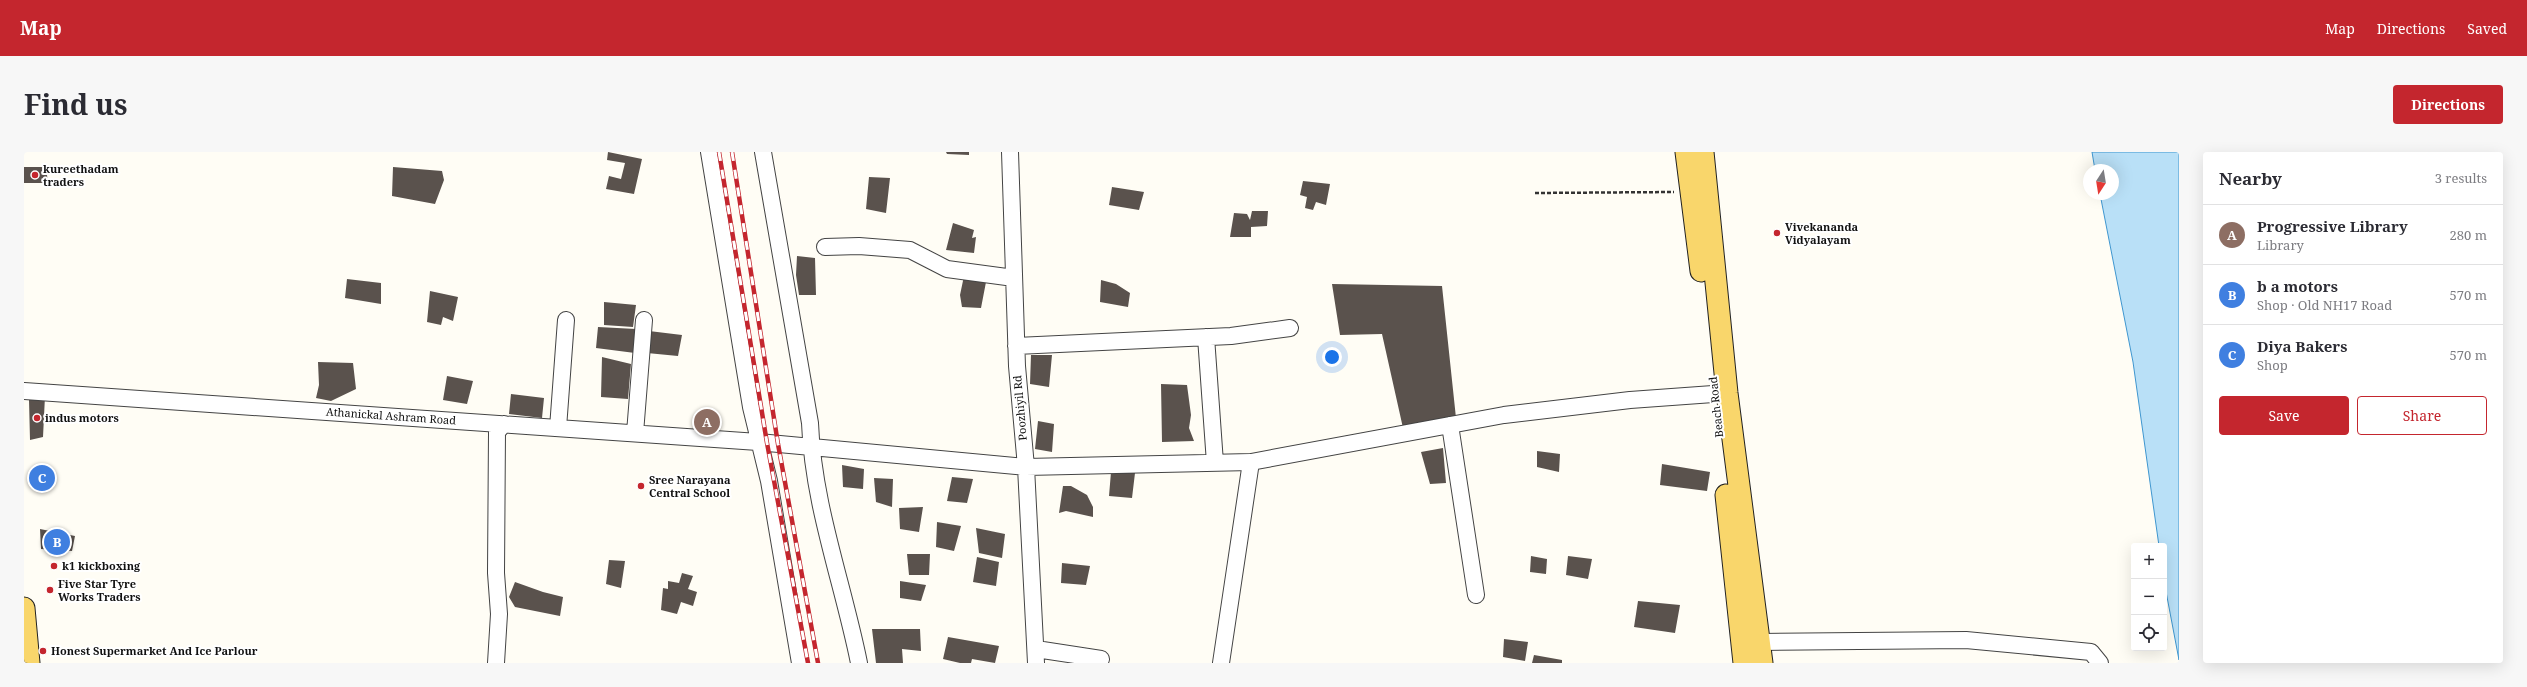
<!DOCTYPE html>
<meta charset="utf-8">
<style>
:root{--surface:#fff;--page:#f7f7f7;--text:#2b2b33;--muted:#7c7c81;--line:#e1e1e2;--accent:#c4262e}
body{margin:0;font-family:"Noto Serif",serif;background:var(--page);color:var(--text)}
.controls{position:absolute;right:12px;bottom:12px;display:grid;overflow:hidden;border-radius:4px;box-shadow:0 4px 16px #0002}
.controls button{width:36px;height:36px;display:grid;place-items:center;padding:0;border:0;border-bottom:1px solid var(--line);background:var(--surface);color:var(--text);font:20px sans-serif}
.compass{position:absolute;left:2059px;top:12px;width:36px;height:36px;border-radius:50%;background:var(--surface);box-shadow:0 4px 16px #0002;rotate:192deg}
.you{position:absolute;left:1308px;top:205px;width:14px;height:14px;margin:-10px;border:3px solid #fff;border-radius:50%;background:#1a73e8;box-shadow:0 0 0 6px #1a73e833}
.badge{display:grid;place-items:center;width:26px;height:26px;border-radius:50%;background:var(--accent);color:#fff;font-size:13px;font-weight:700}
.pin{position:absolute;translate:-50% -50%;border:2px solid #fff;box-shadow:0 1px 4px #0006}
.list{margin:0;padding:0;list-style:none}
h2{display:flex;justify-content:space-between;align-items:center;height:52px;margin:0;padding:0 16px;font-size:17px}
h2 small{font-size:13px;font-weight:400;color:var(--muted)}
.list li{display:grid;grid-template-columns:26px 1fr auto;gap:12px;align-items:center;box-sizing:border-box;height:60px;padding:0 16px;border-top:1px solid var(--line)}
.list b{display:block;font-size:15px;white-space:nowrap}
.list p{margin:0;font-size:13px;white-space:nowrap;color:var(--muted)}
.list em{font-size:13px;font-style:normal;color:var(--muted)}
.actions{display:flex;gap:8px;padding:12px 16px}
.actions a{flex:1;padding:9px 0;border:1px solid var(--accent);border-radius:4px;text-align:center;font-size:14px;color:var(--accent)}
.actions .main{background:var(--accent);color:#fff}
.icon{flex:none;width:22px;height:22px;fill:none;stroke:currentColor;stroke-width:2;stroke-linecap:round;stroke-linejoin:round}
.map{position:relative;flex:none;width:2155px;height:511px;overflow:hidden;border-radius:4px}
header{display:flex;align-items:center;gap:24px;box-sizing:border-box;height:56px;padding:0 20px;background:var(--accent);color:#fff}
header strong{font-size:19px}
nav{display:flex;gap:22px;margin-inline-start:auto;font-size:14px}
.intro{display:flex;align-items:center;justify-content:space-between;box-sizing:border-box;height:96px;padding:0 24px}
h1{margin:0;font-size:28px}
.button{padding:10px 18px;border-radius:4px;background:var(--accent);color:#fff;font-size:14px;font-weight:700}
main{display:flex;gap:24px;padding:0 24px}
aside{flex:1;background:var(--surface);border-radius:4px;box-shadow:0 4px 16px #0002}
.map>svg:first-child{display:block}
.water{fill:#b9e0f7;stroke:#3f96cf}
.building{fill:#5a524d}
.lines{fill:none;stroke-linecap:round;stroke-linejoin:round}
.minor-casing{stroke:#444;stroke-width:18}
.major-casing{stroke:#222;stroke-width:23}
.path{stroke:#333;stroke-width:2.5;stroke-dasharray:4 2;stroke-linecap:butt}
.minor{stroke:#fff;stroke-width:16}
.major{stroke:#f9d66b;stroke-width:21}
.rail-casing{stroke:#c4262e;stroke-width:4.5}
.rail{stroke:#fff;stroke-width:3;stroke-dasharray:9;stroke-linecap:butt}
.poi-dot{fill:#c4262e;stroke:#fff;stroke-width:1.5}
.labels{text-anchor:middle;stroke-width:4;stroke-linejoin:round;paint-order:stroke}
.poi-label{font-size:11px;font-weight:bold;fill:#111;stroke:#fff;text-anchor:start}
.street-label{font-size:11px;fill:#111;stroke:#fff}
</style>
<header>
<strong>Map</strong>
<nav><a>Map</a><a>Directions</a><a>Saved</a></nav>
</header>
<div class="intro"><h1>Find us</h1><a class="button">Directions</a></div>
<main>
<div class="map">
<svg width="2155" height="511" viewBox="0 0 2155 511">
<rect width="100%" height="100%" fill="#fffdf5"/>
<path class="water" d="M2068,0h87v508l-15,-79v-35h-5l-26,-184 -33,-168h13v-24h-18z"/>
<path class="building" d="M584,0l34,7 -8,35 -28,-5 3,-13 12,3 4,-16 -18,-3z
M922,0h23v3l-22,-1z
M0,15h22l2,16h-24z
M369,15l49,4 2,9 -9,24 -43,-8z
M845,25l21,1 -4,35 -20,-4z
M1279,29l27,3 -4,21 -10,-3 -3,8 -8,-2 2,-11 -7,-2z
M1088,35l32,5 -5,18 -30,-5z
M1228,59h16l-1,15 -16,1v10h-21l4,-24 13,1 3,6z
M929,71l21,7 -2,8 4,-1 -2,16 -28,-3z
M773,104l18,2 1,37h-17l-3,-20z
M940,124l22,6 -5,26 -19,-1 -2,-12z
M323,127l34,4v21l-36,-6z
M1077,128l15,4 14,9 -2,14 -28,-5z
M1308,132l110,2 14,132 -53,10 -21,-94 -42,1z
M406,139l28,6 -5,24 -10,-4 -2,8 -14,-3z
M580,150l32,3 -3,22 -29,-2z
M574,175l38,2 -1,24 -39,-5z
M625,179l33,4 -4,21 -31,-3z
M1007,203h21l-3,32 -19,-3z
M578,205l29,7 -3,35 -27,-2z
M294,210l35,1 3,26 -25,12 -15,-3 3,-13z
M423,224l26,5 -6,23 -24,-4z
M1137,232l26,1 4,30 -2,13 5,13 -32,1z
M487,242l33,4 -2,20 -33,-4z
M21,244l-2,41 -13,3 -1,-40z
M1014,269l16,3 -2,28 -17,-3z
M1419,296l3,35 -16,1 -9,-32z
M1513,299l23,3 -1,18 -22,-5z
M1638,312l48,8 -3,19 -47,-6z
M818,313l22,4 -1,20 -20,-2z
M1087,320l24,1 -3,25 -23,-2z
M928,325l21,2 -6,24 -20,-2z
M850,326l19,1 -1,28 -16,-5z
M1039,334h8l16,9 6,12v10l-27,-6 -7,2z
M899,355l-4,25 -19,-3 -1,-21z
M913,370l24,4 -7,25 -18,-4z
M952,376l29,6 -3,24 -23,-5z
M16,377l35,7 -3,15 -31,-2z
M883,402h23l-1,21h-20z
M1507,404l16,3 -1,15 -16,-2z
M1544,404l24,3 -4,20 -22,-4z
M953,405l22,5 -3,24 -23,-4z
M585,408l16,1 -4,27 -15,-4z
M1038,411l28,3 -4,19 -25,-2z
M658,421l11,3 -5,13 9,3 -4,14 -12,-4 -4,12 -16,-4 2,-22 5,1v-8l11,2z
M876,429l26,4 -5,16 -21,-3z
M491,430l28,10 20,5 -3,19 -45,-9 -6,-10z
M1614,449l42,4 -5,28 -41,-6z
M848,477h48l1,22 -19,-2 1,14h-27z
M924,485l51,9 -4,17 -23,-4 -1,4h-11l-17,-4z
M1480,487l24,3 -3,19 -22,-4z
M1510,503l28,5v3h-30z"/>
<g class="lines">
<defs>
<path id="minor" d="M685,0l42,255 18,74 31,182
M739,0l47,271c3,82 33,160 49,240
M986,0l7,214 9,101 10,196
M801,95l34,-1 51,4 37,19 67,9
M1182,185l9,126
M992,194l215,-10 59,-8
M0,239l734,51 268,25 225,-5 253,-47 126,-15 97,-7
M1426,273l26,170
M534,276l8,-108
M611,281l9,-113
M1736,490l206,-2 125,12 9,11
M1012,497l65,10
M472,511l3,-49 -3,-41 1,-141 7,-8
M1197,511l30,-201"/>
<path id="major" d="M1662,0l15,119
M1679,0l24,241 35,270
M1702,343l18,168
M0,456l5,55"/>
</defs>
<use href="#minor" class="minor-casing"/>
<use href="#major" class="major-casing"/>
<path class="path" d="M1511,41l139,-1"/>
<use href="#minor" class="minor"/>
<use href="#major" class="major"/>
<defs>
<path id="rail" d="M695,0l48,291 41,220
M708,0l46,292 40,219"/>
</defs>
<use href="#rail" class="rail-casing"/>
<use href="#rail" class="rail"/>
</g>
<g class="poi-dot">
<circle cx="11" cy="23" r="4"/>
<circle cx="1753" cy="81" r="4"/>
<circle cx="13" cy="266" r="4"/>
<circle cx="617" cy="334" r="4"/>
<circle cx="30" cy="414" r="4"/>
<circle cx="26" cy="438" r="4"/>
<circle cx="19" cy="499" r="4"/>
</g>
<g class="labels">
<g class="poi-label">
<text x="19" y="21">kureethadam<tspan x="19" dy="13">traders</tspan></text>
<text x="1761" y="79">Vivekananda<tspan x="1761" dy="13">Vidyalayam</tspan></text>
<text x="21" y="270">indus motors</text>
<text x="625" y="332">Sree Narayana<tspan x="625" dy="13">Central School</tspan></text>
<text x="38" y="418">k1 kickboxing</text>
<text x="34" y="436">Five Star Tyre<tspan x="34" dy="13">Works Traders</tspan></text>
<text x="27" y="503">Honest Supermarket And Ice Parlour</text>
</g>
<g class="street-label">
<text transform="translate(1692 255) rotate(-96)" y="4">Beach Road</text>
<text transform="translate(996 256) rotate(-95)" y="4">Poozhiyil Rd</text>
<text transform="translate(367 264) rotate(4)" y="4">Athanickal Ashram Road</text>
</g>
</g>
</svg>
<div class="controls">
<button>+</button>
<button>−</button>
<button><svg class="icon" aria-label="locate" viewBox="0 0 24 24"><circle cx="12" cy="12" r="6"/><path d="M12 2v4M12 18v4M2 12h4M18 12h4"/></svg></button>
</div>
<svg class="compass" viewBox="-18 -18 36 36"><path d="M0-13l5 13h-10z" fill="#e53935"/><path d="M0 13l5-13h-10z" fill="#7c7c81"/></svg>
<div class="you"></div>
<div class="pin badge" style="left:683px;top:270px;background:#8d6e63">A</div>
<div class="pin badge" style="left:33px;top:390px;background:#3f7fe0">B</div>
<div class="pin badge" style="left:18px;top:326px;background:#3f7fe0">C</div>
</div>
<aside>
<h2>Nearby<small>3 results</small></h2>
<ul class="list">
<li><span class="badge" style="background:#8d6e63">A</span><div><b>Progressive Library</b><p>Library</p></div><em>280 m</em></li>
<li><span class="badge" style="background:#3f7fe0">B</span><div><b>b a motors</b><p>Shop · Old NH17 Road</p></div><em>570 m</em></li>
<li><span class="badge" style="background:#3f7fe0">C</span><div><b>Diya Bakers</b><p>Shop</p></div><em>570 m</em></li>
</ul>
<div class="actions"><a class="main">Save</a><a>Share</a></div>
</aside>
</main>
